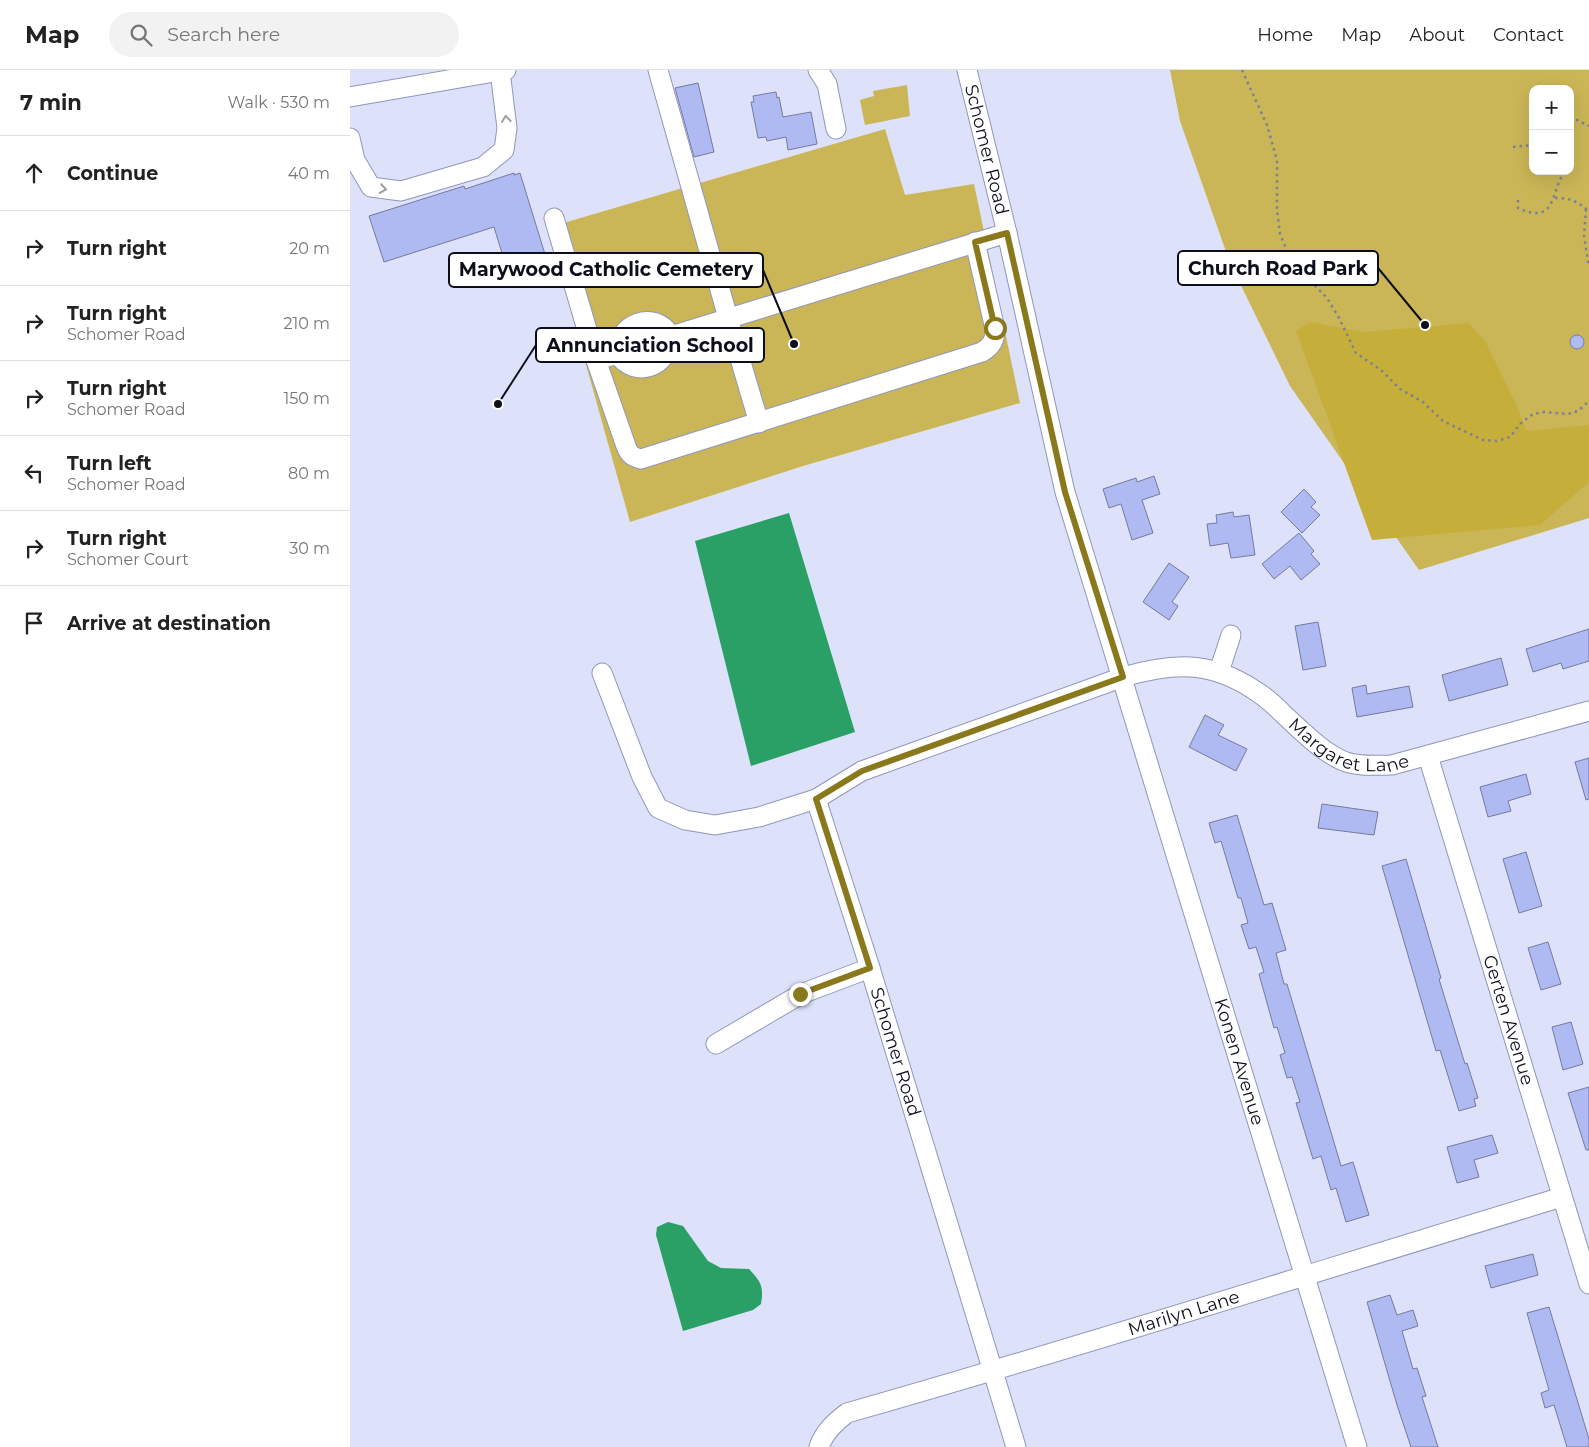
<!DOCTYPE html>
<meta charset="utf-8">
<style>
:root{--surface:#fff;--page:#f2f2f2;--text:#222;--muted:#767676;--line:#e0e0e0}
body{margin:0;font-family:Montserrat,sans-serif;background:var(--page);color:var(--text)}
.controls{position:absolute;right:15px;top:15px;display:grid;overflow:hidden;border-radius:10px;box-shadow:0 5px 20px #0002}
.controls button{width:45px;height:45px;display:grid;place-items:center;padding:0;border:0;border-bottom:1px solid var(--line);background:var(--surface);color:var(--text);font:25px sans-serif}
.stop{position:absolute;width:15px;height:15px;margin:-11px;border:4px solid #8a781d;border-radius:50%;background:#fff}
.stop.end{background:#8a781d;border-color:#fff;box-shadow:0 1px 5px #0008}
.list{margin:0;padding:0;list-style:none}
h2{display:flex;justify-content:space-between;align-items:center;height:65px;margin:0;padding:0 20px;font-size:21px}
h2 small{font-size:16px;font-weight:400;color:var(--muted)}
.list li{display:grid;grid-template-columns:32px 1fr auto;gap:15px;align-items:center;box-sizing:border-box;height:75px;padding:0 20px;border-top:1px solid var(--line)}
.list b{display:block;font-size:19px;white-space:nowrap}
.list p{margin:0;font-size:16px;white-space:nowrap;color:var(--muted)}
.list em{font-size:16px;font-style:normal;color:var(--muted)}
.icon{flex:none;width:28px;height:28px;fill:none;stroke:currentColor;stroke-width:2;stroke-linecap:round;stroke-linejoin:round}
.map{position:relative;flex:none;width:1239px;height:1377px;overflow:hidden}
header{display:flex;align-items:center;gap:30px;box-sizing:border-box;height:70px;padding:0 25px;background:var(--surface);border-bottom:1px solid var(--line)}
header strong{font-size:24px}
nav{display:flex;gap:28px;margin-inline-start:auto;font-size:18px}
.search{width:350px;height:45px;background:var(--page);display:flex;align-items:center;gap:12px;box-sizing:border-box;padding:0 18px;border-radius:28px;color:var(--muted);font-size:19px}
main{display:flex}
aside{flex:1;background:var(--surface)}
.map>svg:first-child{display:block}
.green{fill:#cbb657;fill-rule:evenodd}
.forest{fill:#c6ae3b}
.water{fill:#2aa067}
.building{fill:#b0baf2;stroke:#747a9f}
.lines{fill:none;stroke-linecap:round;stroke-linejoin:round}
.minor-casing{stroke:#9096bc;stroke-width:21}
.path{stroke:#7d8093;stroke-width:2.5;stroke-dasharray:2.5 4;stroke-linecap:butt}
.minor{stroke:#fff;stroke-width:19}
.oneway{stroke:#9e9fa4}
.route{stroke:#8a781d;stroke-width:6}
.labels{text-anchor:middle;stroke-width:5;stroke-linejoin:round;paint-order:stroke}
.street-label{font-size:18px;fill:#0c0e1b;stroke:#fff}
.leader{fill:none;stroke:#0c0e1b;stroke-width:2}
.callout-dot{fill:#0c0e1b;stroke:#fff;stroke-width:2}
.callout{fill:#fff;stroke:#0c0e1b;stroke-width:2}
.callout-label{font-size:19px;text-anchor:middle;font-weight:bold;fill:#0c0e1b}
</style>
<header>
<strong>Map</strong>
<div class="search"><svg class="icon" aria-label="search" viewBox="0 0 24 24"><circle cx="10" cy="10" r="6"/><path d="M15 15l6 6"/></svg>Search here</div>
<nav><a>Home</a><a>Map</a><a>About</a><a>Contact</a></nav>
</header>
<main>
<aside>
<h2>7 min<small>Walk · 530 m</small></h2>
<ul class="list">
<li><svg class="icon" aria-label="ahead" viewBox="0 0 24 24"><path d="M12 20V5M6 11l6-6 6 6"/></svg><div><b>Continue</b></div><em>40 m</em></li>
<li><svg class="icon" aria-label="right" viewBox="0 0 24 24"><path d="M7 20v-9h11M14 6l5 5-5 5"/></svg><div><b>Turn right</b></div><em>20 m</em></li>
<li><svg class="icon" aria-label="right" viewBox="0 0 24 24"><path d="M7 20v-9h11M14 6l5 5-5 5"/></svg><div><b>Turn right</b><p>Schomer Road</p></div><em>210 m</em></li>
<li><svg class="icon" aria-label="right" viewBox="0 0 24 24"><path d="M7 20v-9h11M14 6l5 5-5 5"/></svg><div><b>Turn right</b><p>Schomer Road</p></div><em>150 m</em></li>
<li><svg class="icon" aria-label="left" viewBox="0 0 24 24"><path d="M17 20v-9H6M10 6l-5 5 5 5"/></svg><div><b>Turn left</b><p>Schomer Road</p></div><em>80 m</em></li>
<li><svg class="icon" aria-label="right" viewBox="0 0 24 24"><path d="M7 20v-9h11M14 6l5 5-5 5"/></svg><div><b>Turn right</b><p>Schomer Court</p></div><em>30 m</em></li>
<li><svg class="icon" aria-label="arrive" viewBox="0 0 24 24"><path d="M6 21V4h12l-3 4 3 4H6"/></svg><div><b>Arrive at destination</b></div></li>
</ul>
</aside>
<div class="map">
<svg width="1239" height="1377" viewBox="0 0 1239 1377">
<rect width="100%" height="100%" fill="#dde1fa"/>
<path class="green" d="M820,0h419v448l-170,52 -129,-184 -60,-123 -50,-142zM1183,19h37v82h-37z
M557,15l3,31 -45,9 -5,-25 14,-4 -1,-5z
M535,59l20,66 69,-11 46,219 -217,63 -173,56 -66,-236 13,-4 -17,-58z"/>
<path class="forest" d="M960,252l53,10 105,-9 17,18 30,61 12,29 62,-6v57l-49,43 -168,15 -76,-209z"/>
<path class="water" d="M439,443l66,219 -104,34 -56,-225z
M318,1152l15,4 25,35 13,7 28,1c12,13 15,17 12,35l-8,6 -70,21 -27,-96 1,-8z"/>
<path class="building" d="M348,13l16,69 -20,5 -19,-69z
M426,22l1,6 2,-1 4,20 28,-5 6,32 -29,6 -2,-13 -19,4 -1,-4 -8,1 -7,-36h3l-1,-6z
M164,103v2l6,-2 28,91 -39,12 -15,-49 -110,35 -15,-46 95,-30 1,3z
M1220 272a7 7 0 1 1 14 0a7 7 0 1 1-14 0Z
M804,406l6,18 -18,6 11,33 -21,7 -11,-36 -12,4 -6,-19 33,-11 1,4z
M954,419l12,13 -5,5 9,8 -18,18 -21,-21z
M883,442l1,5 15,-2 6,40 -24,3 -3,-15 -18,3 -3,-22 10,-1 -1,-8z
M949,463l15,18 -3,3 9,10 -19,16 -11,-14 -16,13 -12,-15z
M819,493l20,14 -17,25 6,4 -9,14 -26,-18z
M968,552l8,44 -23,4 -8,-44z
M1239,559v32l-26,8 -2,-6 -28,9 -7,-23z
M1151,588l7,27 -59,16 -7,-26z
M1016,615l1,9 42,-8 4,21 -56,10 -5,-29z
M855,645l19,10 -6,10 29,14 -11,22 -47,-24z
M1239,688v41l-3,1 -11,-38z
M1176,704l5,20 -23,7 3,10 -23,6 -8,-30z
M972,734l56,8 -4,23 -56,-7z
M887,745l27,90 8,-2 14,47 -10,3 8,31h3l54,182 12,-4 16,53 -23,7 -10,-34 -5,2 -10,-34 -8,3 -17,-56 4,-1 -8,-25 -5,1 -7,-23 5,-2 -8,-26 -3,1 -15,-54 5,-2 -8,-25 -7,2 -8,-24 7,-2 -7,-25h-3l-17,-57 -6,2 -6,-20z
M1176,782l16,54 -23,7 -16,-54z
M1056,789l35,119 -2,1 26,85 2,-1 11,35 -4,1 2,7 -17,5 -19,-61 -4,1 -54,-185z
M1198,872l13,42 -20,6 -13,-42z
M1221,952l12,42 -20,6 -11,-43z
M1239,1017v63h-3l-18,-57z
M1142,1065l6,18 -24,7 5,17 -22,6 -10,-36z
M1183,1184l5,21 -47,13 -6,-22z
M1040,1225l7,20 16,-5 5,16 -16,5 11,38 4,-1 9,28 -4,1 16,50h-27l-14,-42 -30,-103z
M1199,1237l40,132v8h-22l-13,-42 -9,3 -4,-15 8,-3 -22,-77z"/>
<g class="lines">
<defs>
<g id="minor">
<path d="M308,0l70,248 31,105"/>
<path d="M468,0l9,14 9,45"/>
<path id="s1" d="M617,0l40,163 58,259 292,955"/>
<path d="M0,27l156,-27"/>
<path d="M0,68l5,22 16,27 30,4 82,-24 21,-17 3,-22 -7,-57"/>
<path d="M204,148l42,142 30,86c3,8 6,11 15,13l341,-107c10,-6 13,-12 13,-23l-20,-87"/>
<path d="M267,284c-1,-30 38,-46 54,-18"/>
<path d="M246,290l21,-6c19,26 52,13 54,-18l336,-103"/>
<path d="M869,602l12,-37"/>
<path id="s2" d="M252,603l40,104 16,31 27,12 30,5 44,-8 57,-18 46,-28 261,-94c55,-16 92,-16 140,19 11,8 21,19 31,28 15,14 33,31 52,38 15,5 31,3 46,3l197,-54"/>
<path id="s3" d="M1078,686l161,528"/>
<path id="s4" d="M466,729l54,169 146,479"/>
<path d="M366,974l85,-50 69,-26"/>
<path id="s5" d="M469,1377c5,-15 16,-25 28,-34 240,-68 477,-144 715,-216"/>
</g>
</defs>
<use href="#minor" class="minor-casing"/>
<path class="path" d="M892,0l25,55 10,35v50l3,24 5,12 7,16 35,36 11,18 18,37 25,17 19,19 23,13 20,19 40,19 14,1 13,-4 11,-14 12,-9 11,-2 24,2 10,-3 11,-10
M1220,51l5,-2 14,7
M1163,77l20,-2
M1220,83v2
M1205,128c13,0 21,2 31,11l3,-1
M1168,130v8c39,18 32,-16 47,-37
M1236,139l-2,27 5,31"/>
<use href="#minor" class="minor"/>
</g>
<defs><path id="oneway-chevron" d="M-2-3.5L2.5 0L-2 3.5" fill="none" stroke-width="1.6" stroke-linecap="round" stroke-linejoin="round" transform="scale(1.25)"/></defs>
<g class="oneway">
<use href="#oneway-chevron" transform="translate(156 49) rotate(-97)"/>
<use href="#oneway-chevron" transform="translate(33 119) rotate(9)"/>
</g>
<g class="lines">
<path class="route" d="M450,924l70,-26 -54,-169 46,-28 261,-94 -58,-185 -58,-259 -32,9 20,86"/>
</g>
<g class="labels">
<g class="street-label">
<text dy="6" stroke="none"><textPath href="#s1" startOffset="82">Schomer Road</textPath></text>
<text dy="6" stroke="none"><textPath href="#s2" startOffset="894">Margaret Lane</textPath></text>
<text dy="6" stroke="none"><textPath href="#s3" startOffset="276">Gerten Avenue</textPath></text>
<text dy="6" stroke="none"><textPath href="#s4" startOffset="265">Schomer Road</textPath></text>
<text dy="6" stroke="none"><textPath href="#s1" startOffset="1029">Konen Avenue</textPath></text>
<text dy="6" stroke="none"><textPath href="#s5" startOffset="396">Marilyn Lane</textPath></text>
</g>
</g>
<path class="leader" d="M1075 255L1028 198M444 274L413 200M148 334L186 275"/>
<g class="callout-dot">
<circle cx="1075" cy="255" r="5"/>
<circle cx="444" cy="274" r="5"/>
<circle cx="148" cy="334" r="5"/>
</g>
<g class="callout">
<rect x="828" y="181" width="200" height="34" rx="5"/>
<rect x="99" y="183" width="314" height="34" rx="5"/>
<rect x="186" y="258" width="228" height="34" rx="5"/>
</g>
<g class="callout-label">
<text x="928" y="205">Church Road Park</text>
<text x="256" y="206">Marywood Catholic Cemetery</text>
<text x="300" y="282">Annunciation School</text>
</g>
</svg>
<div class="controls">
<button>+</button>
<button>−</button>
</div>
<div class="stop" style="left:645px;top:258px"></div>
<div class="stop end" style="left:450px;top:924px"></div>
</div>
</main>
